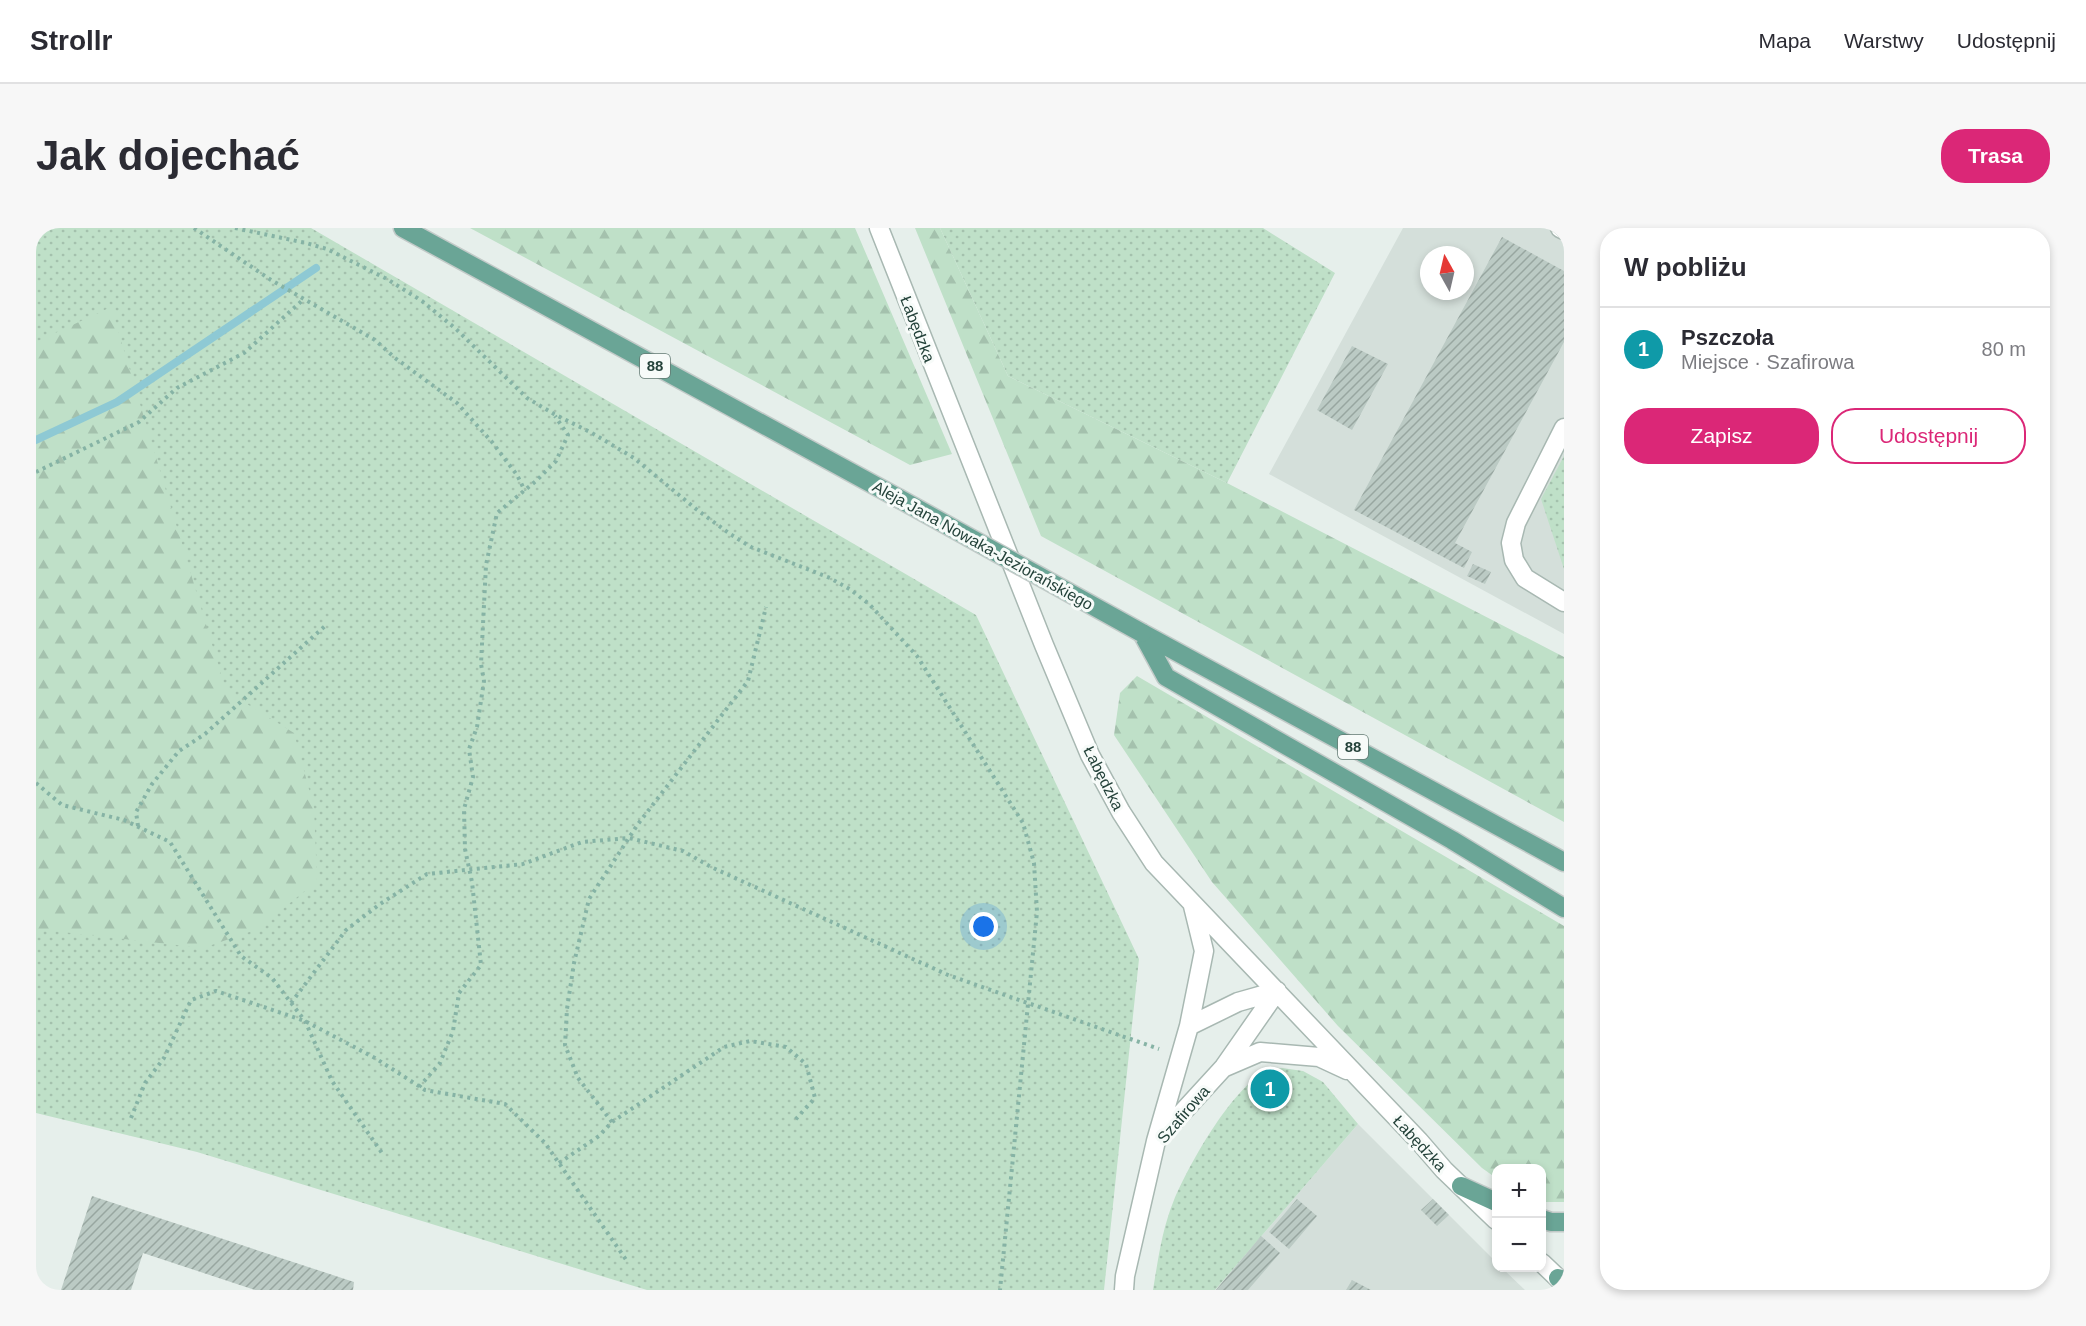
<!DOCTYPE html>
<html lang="pl">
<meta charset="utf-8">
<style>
:root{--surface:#fff;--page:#f7f7f7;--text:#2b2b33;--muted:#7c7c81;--line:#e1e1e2;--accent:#db2777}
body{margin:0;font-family:Arial,sans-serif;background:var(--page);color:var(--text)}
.controls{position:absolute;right:18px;bottom:18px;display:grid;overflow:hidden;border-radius:12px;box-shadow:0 3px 9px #0003}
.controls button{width:54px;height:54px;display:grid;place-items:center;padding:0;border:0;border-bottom:2px solid var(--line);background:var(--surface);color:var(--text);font:30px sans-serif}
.compass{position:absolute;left:1384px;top:18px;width:54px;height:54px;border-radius:50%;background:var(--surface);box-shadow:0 3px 9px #0003;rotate:352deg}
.you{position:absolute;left:948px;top:699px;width:21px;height:21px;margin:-15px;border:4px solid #fff;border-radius:50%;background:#1a73e8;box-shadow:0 0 0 9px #1a73e833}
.badge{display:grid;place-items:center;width:39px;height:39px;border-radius:50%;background:var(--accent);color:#fff;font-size:20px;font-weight:700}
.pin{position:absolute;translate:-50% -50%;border:3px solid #fff;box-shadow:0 2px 6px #0006}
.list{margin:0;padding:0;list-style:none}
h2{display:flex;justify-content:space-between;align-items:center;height:78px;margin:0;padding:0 24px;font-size:26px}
h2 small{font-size:20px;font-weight:400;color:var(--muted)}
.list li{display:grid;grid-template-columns:39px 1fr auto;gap:18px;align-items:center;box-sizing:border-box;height:84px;padding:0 24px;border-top:2px solid var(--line)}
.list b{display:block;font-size:22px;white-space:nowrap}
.list p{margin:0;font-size:20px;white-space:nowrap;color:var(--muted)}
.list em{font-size:20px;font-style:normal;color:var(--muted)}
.actions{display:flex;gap:12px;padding:18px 24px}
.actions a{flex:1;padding:14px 0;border:2px solid var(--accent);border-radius:24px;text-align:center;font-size:21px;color:var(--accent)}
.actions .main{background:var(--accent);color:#fff}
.map{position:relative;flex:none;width:1528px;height:1062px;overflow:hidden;border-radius:24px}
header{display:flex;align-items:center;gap:36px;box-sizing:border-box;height:84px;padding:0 30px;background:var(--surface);border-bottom:2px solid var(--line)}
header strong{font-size:28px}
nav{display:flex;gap:33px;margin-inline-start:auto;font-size:21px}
.intro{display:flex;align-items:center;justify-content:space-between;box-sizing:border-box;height:144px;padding:0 36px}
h1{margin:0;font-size:42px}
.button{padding:15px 27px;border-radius:24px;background:var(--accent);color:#fff;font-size:21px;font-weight:700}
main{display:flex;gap:36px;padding:0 36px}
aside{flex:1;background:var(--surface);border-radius:24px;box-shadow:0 3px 9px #0003}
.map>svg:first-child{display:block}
.built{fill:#d4dfda;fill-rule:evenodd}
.grass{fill:url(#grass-dots)}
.forest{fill:url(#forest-firs)}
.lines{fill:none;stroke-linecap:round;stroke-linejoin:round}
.stream{stroke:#8ec9d4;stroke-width:8}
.building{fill:url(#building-hatch)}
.minor-casing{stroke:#a8b8b2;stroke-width:21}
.major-casing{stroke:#c2cac8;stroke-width:21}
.path{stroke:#86b3a5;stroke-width:4;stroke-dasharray:3 4.5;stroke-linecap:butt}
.minor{stroke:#fff;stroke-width:18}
.major{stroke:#6aa596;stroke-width:18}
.major-bridge-casing{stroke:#c2cac8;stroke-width:21;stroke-linecap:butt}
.major-bridge{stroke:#6aa596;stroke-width:18}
.labels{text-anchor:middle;stroke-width:6;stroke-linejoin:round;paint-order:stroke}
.shield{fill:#f7fbf9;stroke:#637a73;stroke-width:1.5}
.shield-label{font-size:15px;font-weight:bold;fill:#24423a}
.street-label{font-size:16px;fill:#24423a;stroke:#f7fbf9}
</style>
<header>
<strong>Strollr</strong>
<nav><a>Mapa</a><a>Warstwy</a><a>Udostępnij</a></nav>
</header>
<div class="intro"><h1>Jak dojechać</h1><a class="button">Trasa</a></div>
<main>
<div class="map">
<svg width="1528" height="1062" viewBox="0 0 1528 1062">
<defs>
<pattern id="grass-dots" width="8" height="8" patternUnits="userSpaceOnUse" patternTransform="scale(1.5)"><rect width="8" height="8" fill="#bfe0c8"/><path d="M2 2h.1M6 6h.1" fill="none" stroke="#a4c1ad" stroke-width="1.8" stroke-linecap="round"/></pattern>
<pattern id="forest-firs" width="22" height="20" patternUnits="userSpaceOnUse" patternTransform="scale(1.5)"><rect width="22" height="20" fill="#bfe0c8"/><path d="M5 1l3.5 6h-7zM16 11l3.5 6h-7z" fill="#a4c1ad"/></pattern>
<pattern id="building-hatch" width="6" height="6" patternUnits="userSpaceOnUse" patternTransform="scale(1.5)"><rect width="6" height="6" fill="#bbcac4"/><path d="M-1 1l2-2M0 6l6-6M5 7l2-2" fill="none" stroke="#98a6a0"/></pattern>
</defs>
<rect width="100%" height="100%" fill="#e6efeb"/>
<path class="built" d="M1367,0h161v406l-295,-160zM1393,27h36v36h-36z
M1322,896l138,138v6h6l23,22h-310z"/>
<path class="grass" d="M0,0h275l665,387 163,344 -35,331h-457l-450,-138 -161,-39z
M904,0h323l72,45 -108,210 -219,-107z
M1528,228v113l-23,-70z
M1246,840l21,3 20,11 35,42 -143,166h-62c5,-30 9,-61 21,-90 16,-37 55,-107 90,-128 5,-2 12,-3 18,-4z"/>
<path class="forest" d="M434,0h385l97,226 -42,11z
M879,0h25l68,148 219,107 337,174v165l-523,-286z
M75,79l115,384 68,42 20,75 3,73 -59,48 -55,19 -167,-19v-587z
M1101,448l427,250v276h-22v-34h-46v10l-14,-10 -144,-142 -126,-144 -98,-147 6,-42z"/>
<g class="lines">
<path class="stream" d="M0,212l81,-38 199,-134"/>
</g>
<path class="building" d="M1466,9l62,34v71l-109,201 17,9 -8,16 -110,-58z
M1316,118l36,18 -36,66 -35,-20z
M1437,336l18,8 -6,12 -18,-8z
M56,968l262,86 -1,8h-98l-112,-37 -12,37h-70z
M1261,971l20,17 -28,33 -20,-17z
M1397,971l16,16 -12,11 -16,-16z
M1225,1008l19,17 -32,37h-32z
M1316,1052l19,10h-25z"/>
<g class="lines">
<defs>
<path id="minor" d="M843,0l165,417 46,110 31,57 33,51 265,278 25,29 52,50
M1524,0l4,2
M1528,200l-48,95 -5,20 3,17 11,18 39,24
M1153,798l49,-24 39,-11
M1189,839l35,-15 59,5 28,13
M1122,911l66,-72 53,-76
M1506,1035l22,21
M1088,1062l1,-14 31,-135 33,-115 15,-75 -11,-45"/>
<path id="major" d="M367,0l495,270
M1106,405l24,44 286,163 112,68
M1106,405l422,229
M1425,958l35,16
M1506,991l9,3h13
M1522,1050l6,2"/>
</defs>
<use href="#minor" class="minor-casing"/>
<use href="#major" class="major-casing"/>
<path class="path" d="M158,0l77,52 104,60 20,18 62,45 35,39 25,33 8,16
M199,0l71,15 21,6 60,30 35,22 34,28 71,69 27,16 38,19 42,25 62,51 34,25 21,13 79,31 21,12 18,14 48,52 106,167 11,40 3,49 -37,378
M0,244l103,-50 38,-34 67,-35 60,-54
M0,555l26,22 62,15 46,22 71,114 31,22 33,43 27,60 50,72
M102,598l-2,-14 16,-28 27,-33 26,-17 120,-108
M255,775l55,-73 34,-26 47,-30 96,-10 59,-22 47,-4 54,13 28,16 237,108 211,74
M383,859l21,-24 13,-32 6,-38 22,-28 -9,-83 -7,-33 -1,-40 9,-32 -4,-28 8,-22 7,-46 -3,-17 5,-99 11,-52 39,-32 20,-20 12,-26 -13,-19
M95,890l14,-35 19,-25 27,-58 25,-9 36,12 53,18 70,37 50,32 80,14 40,39 82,118
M576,894l-34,-44 -13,-33 2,-36 7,-46 15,-64 49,-75 110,-143 18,-74
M523,935l40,-27 13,-14 112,-75 26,-6 36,6 20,17 9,34 -20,22"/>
<use href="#minor" class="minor"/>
<use href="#major" class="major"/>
<defs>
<path id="major-bridge" d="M862,270l244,135"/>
</defs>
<use href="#major-bridge" class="major-bridge-casing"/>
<use href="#major-bridge" class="major-bridge"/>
</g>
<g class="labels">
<g class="shield">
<rect x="604" y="126" width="30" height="24" rx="4.5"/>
<rect x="1302" y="507" width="30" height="24" rx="4.5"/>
</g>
<g class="shield-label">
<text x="619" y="143">88</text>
<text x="1317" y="524">88</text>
</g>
<g class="street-label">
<text transform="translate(882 101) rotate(69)" y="6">Łabędzka</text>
<text transform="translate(947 317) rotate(29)" y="6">Aleja Jana Nowaka-Jeziorańskiego</text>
<text transform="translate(1068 550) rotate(63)" y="6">Łabędzka</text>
<text transform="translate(1147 886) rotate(-49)" y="6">Szafirowa</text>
<text transform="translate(1384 915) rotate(47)" y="6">Łabędzka</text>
</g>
</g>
</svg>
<div class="controls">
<button>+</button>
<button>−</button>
</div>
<svg class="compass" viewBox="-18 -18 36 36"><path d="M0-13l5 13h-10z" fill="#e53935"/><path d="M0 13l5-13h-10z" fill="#7c7c81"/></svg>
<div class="you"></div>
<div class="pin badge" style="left:1234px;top:861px;background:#0f9aa8">1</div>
</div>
<aside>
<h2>W pobliżu<small></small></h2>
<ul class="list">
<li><span class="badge" style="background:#0f9aa8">1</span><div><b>Pszczoła</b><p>Miejsce · Szafirowa</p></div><em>80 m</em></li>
</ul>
<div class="actions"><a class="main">Zapisz</a><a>Udostępnij</a></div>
</aside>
</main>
